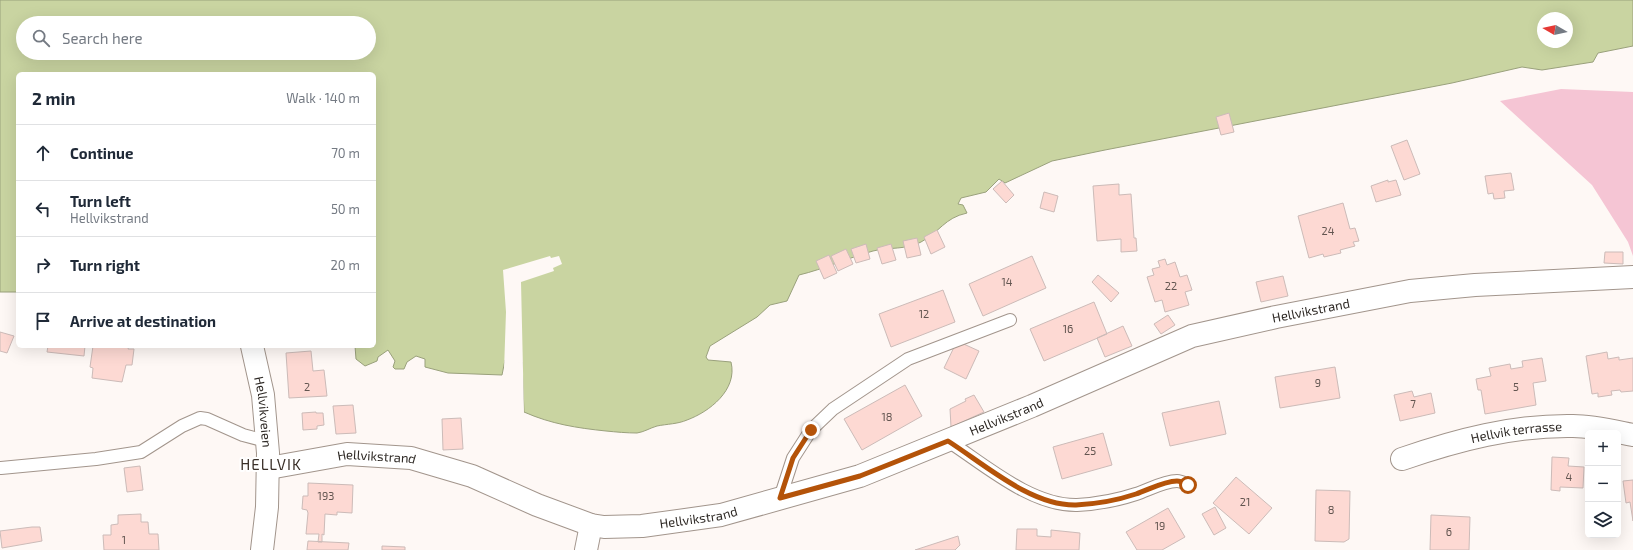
<!DOCTYPE html>
<meta charset="utf-8">
<style>
:root{--surface:#fff;--page:#f2f2f3;--text:#1f2937;--muted:#747a83;--line:#e0e1e3}
body{margin:0;font-family:"Exo 2",sans-serif;background:var(--page);color:var(--text)}
.controls{position:absolute;right:12px;bottom:12px;display:grid;overflow:hidden;border-radius:6px;box-shadow:0 4px 16px #0002}
.controls button{width:36px;height:36px;display:grid;place-items:center;padding:0;border:0;border-bottom:1px solid var(--line);background:var(--surface);color:var(--text);font:20px sans-serif}
.compass{position:absolute;left:1537px;top:12px;width:36px;height:36px;border-radius:50%;background:var(--surface);box-shadow:0 4px 16px #0002;rotate:279deg}
.stop{position:absolute;width:12px;height:12px;margin:-9px;border:3px solid #b45309;border-radius:50%;background:#fff}
.stop.end{background:#b45309;border-color:#fff;box-shadow:0 1px 4px #0008}
.list{margin:0;padding:0;list-style:none}
h2{display:flex;justify-content:space-between;align-items:center;height:52px;margin:0;padding:0 16px;font-size:17px}
h2 small{font-size:13px;font-weight:400;color:var(--muted)}
.list li{display:grid;grid-template-columns:26px 1fr auto;gap:12px;align-items:center;box-sizing:border-box;height:56px;padding:0 16px;border-top:1px solid var(--line)}
.list b{display:block;font-size:15px;white-space:nowrap}
.list p{margin:0;font-size:13px;white-space:nowrap;color:var(--muted)}
.list em{font-size:13px;font-style:normal;color:var(--muted)}
.icon{flex:none;width:22px;height:22px;fill:none;stroke:currentColor;stroke-width:2;stroke-linecap:round;stroke-linejoin:round}
.map{position:relative;flex:none;width:1633px;height:550px;overflow:hidden}
.search{position:absolute;background:var(--surface);box-shadow:0 4px 16px #0002;left:16px;top:16px;width:360px;height:44px;display:flex;align-items:center;gap:10px;box-sizing:border-box;padding:0 14px;border-radius:22px;color:var(--muted);font-size:15px}
.panel{position:absolute;background:var(--surface);box-shadow:0 4px 16px #0002;left:16px;top:72px;width:360px;height:276px;border-radius:6px}
.map>svg:first-child{display:block}
.green{fill:#f5c5d4}
.water{fill:#c9d4a1;stroke:#9aa17c;fill-rule:evenodd}
.pier{fill:#fef8f5}
.building{fill:#fdd9d3;stroke:#ccbbb8}
.lines{fill:none;stroke-linecap:round;stroke-linejoin:round}
.service-casing{stroke:#a2958c;stroke-width:14}
.minor-casing{stroke:#a2958c;stroke-width:24}
.service{stroke:#fff;stroke-width:12}
.minor{stroke:#fff;stroke-width:22}
.route{stroke:#b45309;stroke-width:5}
.labels{text-anchor:middle;stroke-width:4;stroke-linejoin:round;paint-order:stroke}
.number-label{font-size:11px;fill:#625550}
.street-label{font-size:13px;fill:#2e2925;stroke:#fff}
.quarter-label{font-size:15px;letter-spacing:1px;fill:#392f28;stroke:#fff}
</style>
<div class="map">
<svg width="1633" height="550" viewBox="0 0 1633 550">
<rect width="100%" height="100%" fill="#fef8f5"/>
<path class="green" d="M1561,89l72,3v164l-5,-14 -36,-57 -92,-84z"/>
<path class="water" d="M0,0h1633v46l-35,7 -5,9 -51,8 -20,-3 -70,16 -347,67 -53,11 -47,22 -6,-4 -13,13 -25,6 -3,6 5,1 4,8c-23,5 -27,19 -46,29 -14,8 -33,5 -48,9 -25,7 -49,18 -74,24l-12,26 -17,4 -13,12 -47,29 -4,11 2,3 23,2c7,28 -22,50 -44,58 -9,4 -20,4 -30,6 -7,2 -13,6 -20,7 -10,0 -21,-1 -31,-2 -29,-3 -55,-7 -82,-19l-2,-50 -17,-2 -3,15 -54,-2 -23,-6v-8l-9,-3 -9,6 -3,7h-9l-2,-2 2,-6 -7,-11 -10,7 -1,4 -12,5 -9,-7 -1,-13h19v-272h-356v218h-18zM1543,18h24v24h-24zM23,23h346v30h-346z"/>
<path class="pier" d="M550,256l1,2 8,-2 3,8 -9,4 1,3 -33,11 3,132 -2,-2 -2,-49 -13,-1 -1,8h-2l2,-58 -3,-42z"/>
<path class="building" d="M1229,113l5,19 -13,3 -5,-18z
M1407,140l13,34 -16,6 -13,-34z
M1511,173l3,17 -10,1 1,7 -11,1 -1,-6 -5,1 -3,-18z
M1388,180v2l8,-2 5,15 -25,7 -5,-16z
M1002,181l12,14 -8,8 -13,-14z
M1119,184v11l12,-1 3,44h2l1,13 -16,1v-13l-24,2 -4,-55z
M1044,192l14,4 -4,16 -14,-4z
M1343,203l7,26 5,-1 4,13 -6,1 2,4 -15,4 1,3 -17,4 -1,-3 -14,4 -11,-42z
M937,230l8,17 -14,7 -7,-17z
M917,238l4,17 -14,3 -4,-17z
M866,244l4,15 -14,4 -5,-14z
M891,244l5,16 -14,4 -5,-16z
M846,249l7,15 -15,7 -7,-15z
M1605,252h18v12l-19,-1z
M829,255l8,18 -13,6 -8,-18z
M1032,256l14,32 -63,28 -14,-32z
M1165,259l2,6 8,-3 5,15 7,-2 5,15 -7,2 4,13 -24,7 -3,-12 -7,2 -8,-25 7,-2 -2,-6 8,-2 -2,-6z
M1098,275l21,18 -8,9 -19,-20z
M1283,276l5,20 -27,6 -5,-20z
M943,290l12,32 -64,25 -12,-33z
M1094,302l13,32 -63,27 -14,-32z
M1168,315l7,10 -14,9 -7,-10z
M1123,326l9,20 -27,11 -8,-19z
M0,332l14,4 -7,17 -7,-2z
M957,341l22,10 -13,28 -22,-11z
M48,346h37l-1,10 -37,-4z
M93,346h36l-1,3h6l-2,16h-6l-4,17 -30,-4 1,-10 -3,-1z
M311,351l2,20 11,-1 3,26 -38,2 -3,-45z
M1607,352l1,7 11,-2v3l14,-2v33l-12,1 -1,-2 -9,1 1,4 -14,2v-4l-6,1 -6,-38z
M1542,358l4,23 -13,2 3,22 -51,9 -4,-24h-3l-2,-11 15,-3 -2,-8 21,-4 1,5 12,-2 -1,-6z
M1335,367l5,31 -60,10 -5,-31z
M905,385l17,31 -60,34 -18,-31z
M1412,391l2,6 17,-4 4,20 -35,8 -6,-26z
M974,395l10,17 -33,15 -1,-18 16,-8 -1,-2z
M1219,401l7,33 -56,12 -8,-33z
M353,405l3,28 -20,1 -3,-28z
M316,412v1h7l1,12 -7,1v3l-14,1 -1,-17z
M461,418l2,31 -20,1 -1,-31z
M1103,433l9,32 -50,14 -9,-32z
M1552,457l17,1 -1,8 16,1 -1,21 -23,-1v4l-9,-1z
M140,466l3,24 -16,2 -3,-24z
M1236,477l36,31 -23,26 -36,-31z
M1633,480v41l-3,-19 -4,1 -3,-22z
M308,483l45,2 -1,28 -15,-1v3l-12,-1 -1,21 -2,-1v8h-4l1,-8h-13l2,-21 -1,-3 -5,-1 1,-13h5z
M1316,490l34,1 -1,48 -5,3 -29,-1z
M1215,507l11,21 -12,7 -12,-21z
M1168,508l17,29 -23,13h-25l-11,-18z
M141,514v8h7l1,12h9l1,16h-55l-1,-15h8v-10l7,-1v-9z
M1431,515l39,2 -1,33h-39z
M32,527h8l2,14 -40,7 -2,-17z
M1017,529h20v7l14,1v-7l29,3 -1,17h-63z
M958,536l2,9 -5,5h-40z
M308,541l41,2 -1,7h-41z
M382,546l23,1v3h-23z"/>
<g class="lines">
<defs>
<path id="service" d="M948,441c36,23 83,65 129,64 19,-1 41,-5 59,-11 12,-4 28,-13 41,-13 4,0 7,2 11,4
M1,468l95,-9 45,-7 41,-26 18,-8 7,1 36,16 23,6
M780,498l13,-40 18,-28 22,-21 75,-50 102,-39"/>
<g id="minor">
<path id="s1" d="M252,346l11,49 5,58 -1,54 -5,43"/>
<path id="s2" d="M1402,459c55,-19 112,-34 171,-33 20,0 40,5 60,9"/>
<path id="s3" d="M269,468l78,-14 64,4 61,18 65,29 54,20 13,2 38,-1 79,-11 139,-39 172,-70 160,-70 84,-19 134,-26 65,-6 158,-8"/>
<path d="M586,550l5,-25"/>
</g>
</defs>
<use href="#service" class="service-casing"/>
<use href="#minor" class="minor-casing"/>
<use href="#service" class="service"/>
<use href="#minor" class="minor"/>
</g>
<g class="lines">
<path class="route" d="M811,430l-18,28 -13,40 80,-22 88,-35c36,23 83,65 128,64 20,-1 42,-5 60,-11 12,-4 28,-13 41,-13 4,0 7,2 11,4"/>
</g>
<g class="labels">
<g class="number-label">
<text x="1328" y="235">24</text>
<text x="1007" y="286">14</text>
<text x="1171" y="290">22</text>
<text x="924" y="318">12</text>
<text x="1068" y="333">16</text>
<text x="1318" y="387">9</text>
<text x="307" y="391">2</text>
<text x="1516" y="391">5</text>
<text x="1413" y="408">7</text>
<text x="887" y="421">18</text>
<text x="1090" y="455">25</text>
<text x="1569" y="481">4</text>
<text x="326" y="500">193</text>
<text x="1245" y="506">21</text>
<text x="1331" y="514">8</text>
<text x="1160" y="530">19</text>
<text x="1449" y="536">6</text>
<text x="124" y="544">1</text>
</g>
<g class="street-label">
<text dy="5" stroke="none"><textPath href="#s3" startOffset="1093">Hellvikstrand</textPath></text>
<text dy="5" stroke="none"><textPath href="#s1" startOffset="67">Hellvikveien</textPath></text>
<text dy="5" stroke="none"><textPath href="#s3" startOffset="769">Hellvikstrand</textPath></text>
<text dy="5" stroke="none"><textPath href="#s2" startOffset="118">Hellvik terrasse</textPath></text>
<text dy="5" stroke="none"><textPath href="#s3" startOffset="109">Hellvikstrand</textPath></text>
<text dy="5" stroke="none"><textPath href="#s3" startOffset="444">Hellvikstrand</textPath></text>
</g>
<g class="quarter-label">
<text x="271" y="470">HELLVIK</text>
</g>
</g>
</svg>
<div class="controls">
<button>+</button>
<button>−</button>
<button><svg class="icon" aria-label="layers" viewBox="0 0 24 24"><path d="M12 4l9 5-9 5-9-5zM3 14l9 5 9-5"/></svg></button>
</div>
<svg class="compass" viewBox="-18 -18 36 36"><path d="M0-13l5 13h-10z" fill="#e53935"/><path d="M0 13l5-13h-10z" fill="#747a83"/></svg>
<div class="stop" style="left:1188px;top:485px"></div>
<div class="stop end" style="left:811px;top:430px"></div>
<div class="search"><svg class="icon" aria-label="search" viewBox="0 0 24 24"><circle cx="10" cy="10" r="6"/><path d="M15 15l6 6"/></svg>Search here</div>
<section class="panel">
<h2>2 min<small>Walk · 140 m</small></h2>
<ul class="list">
<li><svg class="icon" aria-label="ahead" viewBox="0 0 24 24"><path d="M12 20V5M6 11l6-6 6 6"/></svg><div><b>Continue</b></div><em>70 m</em></li>
<li><svg class="icon" aria-label="left" viewBox="0 0 24 24"><path d="M17 20v-9H6M10 6l-5 5 5 5"/></svg><div><b>Turn left</b><p>Hellvikstrand</p></div><em>50 m</em></li>
<li><svg class="icon" aria-label="right" viewBox="0 0 24 24"><path d="M7 20v-9h11M14 6l5 5-5 5"/></svg><div><b>Turn right</b></div><em>20 m</em></li>
<li><svg class="icon" aria-label="arrive" viewBox="0 0 24 24"><path d="M6 21V4h12l-3 4 3 4H6"/></svg><div><b>Arrive at destination</b></div></li>
</ul>
</section>
</div>
